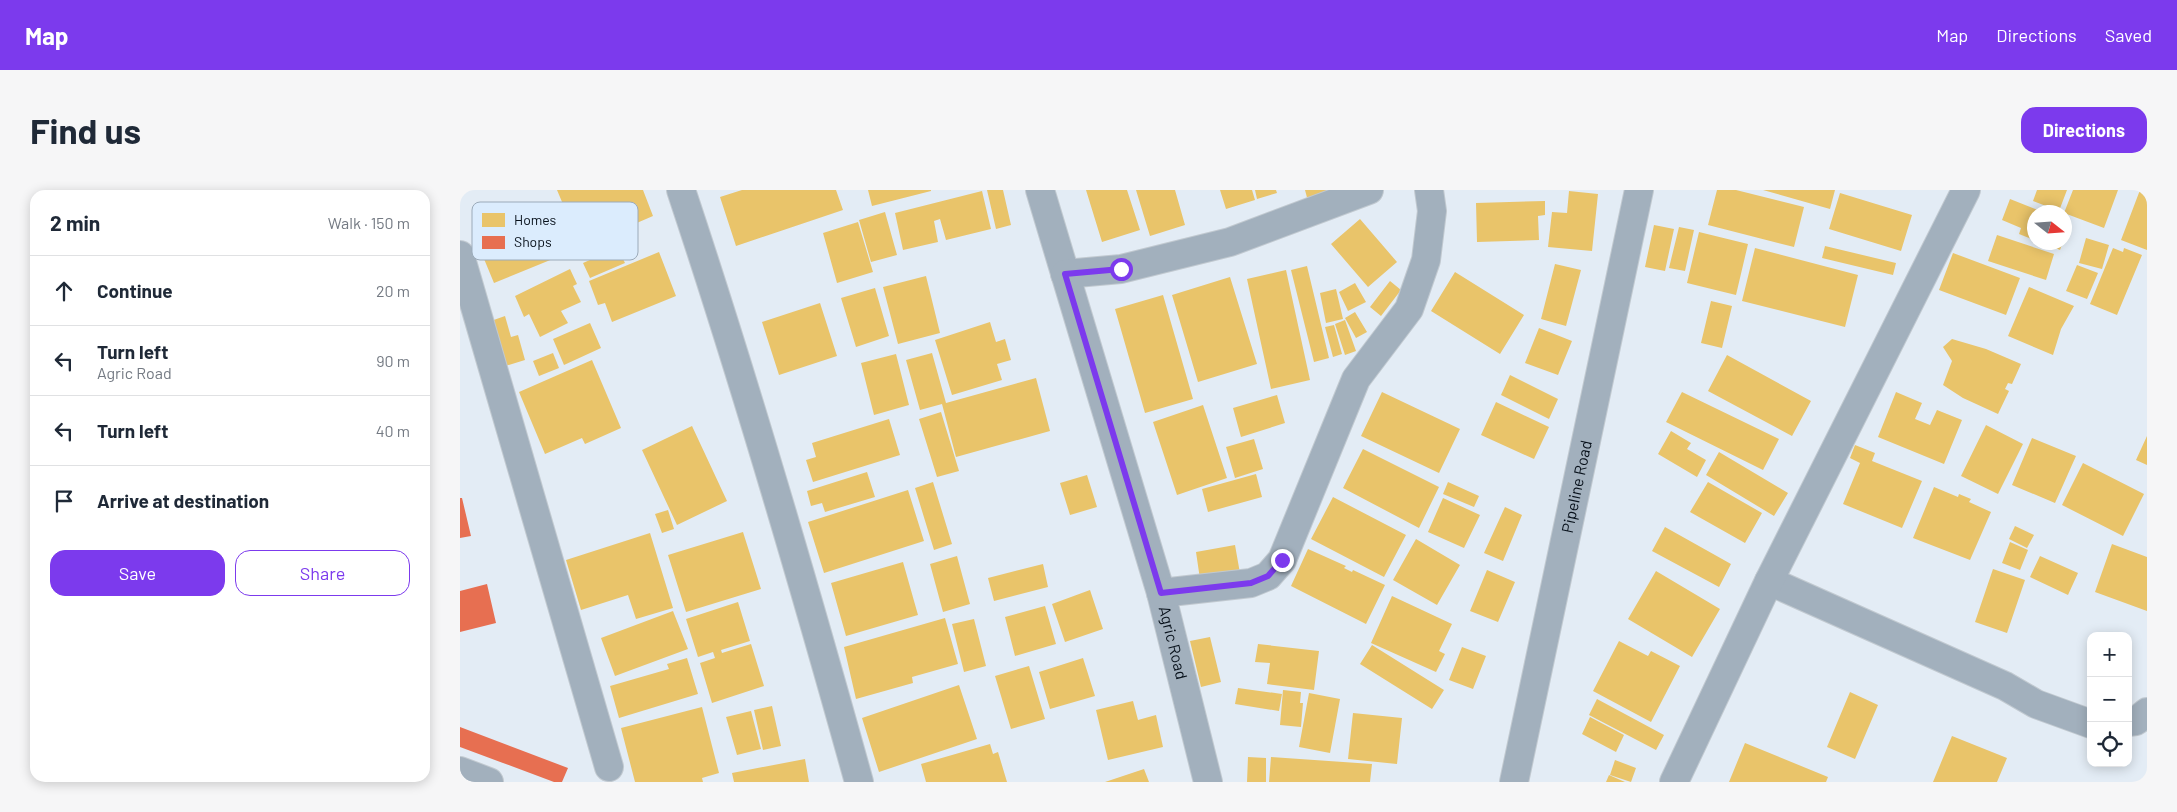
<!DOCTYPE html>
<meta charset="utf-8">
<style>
:root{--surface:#fff;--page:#f6f6f7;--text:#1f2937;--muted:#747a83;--line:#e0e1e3;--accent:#7c3aed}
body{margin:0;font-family:Barlow,sans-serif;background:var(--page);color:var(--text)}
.controls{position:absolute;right:15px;bottom:15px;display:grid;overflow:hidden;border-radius:10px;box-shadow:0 2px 12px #0003}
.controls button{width:45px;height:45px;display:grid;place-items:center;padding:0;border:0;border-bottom:1px solid var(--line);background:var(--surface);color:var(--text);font:25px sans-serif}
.compass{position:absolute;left:1567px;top:15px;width:45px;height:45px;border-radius:50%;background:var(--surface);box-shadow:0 2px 12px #0003;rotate:107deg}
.stop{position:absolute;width:15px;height:15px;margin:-11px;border:4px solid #7c3aed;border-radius:50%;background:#fff}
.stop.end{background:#7c3aed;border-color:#fff;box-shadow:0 1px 5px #0008}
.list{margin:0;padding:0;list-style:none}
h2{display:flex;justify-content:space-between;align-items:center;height:65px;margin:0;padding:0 20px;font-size:21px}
h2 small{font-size:16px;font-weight:400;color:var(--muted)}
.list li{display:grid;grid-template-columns:32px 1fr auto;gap:15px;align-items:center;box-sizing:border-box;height:70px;padding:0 20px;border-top:1px solid var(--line)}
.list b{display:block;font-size:19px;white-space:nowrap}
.list p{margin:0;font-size:16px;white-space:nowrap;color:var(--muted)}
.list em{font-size:16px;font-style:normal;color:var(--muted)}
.actions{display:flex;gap:10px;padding:15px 20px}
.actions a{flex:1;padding:11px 0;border:1px solid var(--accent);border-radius:15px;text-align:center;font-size:18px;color:var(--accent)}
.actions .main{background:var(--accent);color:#fff}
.icon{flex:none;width:28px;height:28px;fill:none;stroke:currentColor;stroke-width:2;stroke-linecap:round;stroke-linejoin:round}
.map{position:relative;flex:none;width:1687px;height:592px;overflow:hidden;border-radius:15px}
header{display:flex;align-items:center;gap:30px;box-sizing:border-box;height:70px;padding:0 25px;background:var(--accent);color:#fff}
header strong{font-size:24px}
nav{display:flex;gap:28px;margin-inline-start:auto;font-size:18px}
.intro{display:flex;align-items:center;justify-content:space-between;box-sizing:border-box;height:120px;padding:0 30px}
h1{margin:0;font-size:35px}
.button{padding:12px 22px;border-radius:15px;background:var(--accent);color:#fff;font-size:18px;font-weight:700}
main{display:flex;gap:30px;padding:0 30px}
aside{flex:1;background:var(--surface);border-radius:15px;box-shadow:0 2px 12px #0003}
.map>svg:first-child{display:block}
.homes{fill:#e9c46a}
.shops{fill:#e76f51}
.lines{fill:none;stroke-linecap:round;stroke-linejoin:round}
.minor-casing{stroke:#c1c9d0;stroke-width:30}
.minor{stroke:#a2b0bd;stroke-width:28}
.route{stroke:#7c3aed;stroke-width:6}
.labels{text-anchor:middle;stroke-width:5;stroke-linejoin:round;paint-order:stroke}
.street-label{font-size:16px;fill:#07101a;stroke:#dbecfd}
.key{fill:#dbecfd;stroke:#9baab9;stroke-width:1}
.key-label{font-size:14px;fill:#07101a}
</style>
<header>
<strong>Map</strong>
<nav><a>Map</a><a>Directions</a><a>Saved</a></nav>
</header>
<div class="intro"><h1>Find us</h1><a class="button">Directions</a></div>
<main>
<aside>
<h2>2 min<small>Walk · 150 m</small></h2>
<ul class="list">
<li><svg class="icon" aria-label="ahead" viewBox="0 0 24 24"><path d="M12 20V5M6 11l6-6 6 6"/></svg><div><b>Continue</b></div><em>20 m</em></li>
<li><svg class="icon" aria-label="left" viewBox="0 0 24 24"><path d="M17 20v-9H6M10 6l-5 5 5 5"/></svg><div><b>Turn left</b><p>Agric Road</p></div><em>90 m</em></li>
<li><svg class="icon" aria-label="left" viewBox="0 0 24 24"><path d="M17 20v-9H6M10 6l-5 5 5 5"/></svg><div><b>Turn left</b></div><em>40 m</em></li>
<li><svg class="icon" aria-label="arrive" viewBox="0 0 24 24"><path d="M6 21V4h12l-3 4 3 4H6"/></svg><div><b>Arrive at destination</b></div></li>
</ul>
<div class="actions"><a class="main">Save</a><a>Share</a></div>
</aside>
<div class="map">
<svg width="1687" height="592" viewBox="0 0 1687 592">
<rect width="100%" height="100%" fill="#e3ecf5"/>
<path class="homes" d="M97,0h86l10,26 -72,31z
M282,0h94l7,20 -107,36 -16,-49z
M408,0h63v1l-59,15z
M527,0h16l8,35 -15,4z
M626,0h41l13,40 -38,12z
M676,0h39l10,35 -35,11z
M760,0h32l3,10 -29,9z
M795,0h21l1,3 -20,6z
M845,0h25l-20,19z
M1257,0h19l68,17 -10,40 -86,-22z
M1303,0h72l-5,19z
M1577,0h30l-8,21 -26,-10z
M1613,0h45l-14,38 -40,-15z
M1680,0h7v60l-26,-10z
M522,1l9,38 -45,11 -6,-21 -6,2 4,21 -35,8 -8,-37z
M1109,1l29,3 -6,57 -44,-4 4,-35 15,1z
M1380,3l72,22 -11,36 -72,-22z
M1550,9l33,13h-9v28l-15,-6 2,-6 -19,-8z
M1085,11v14l-7,1 1,24 -62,2 -1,-39z
M66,14l7,18 10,-4 9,25 7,-3 6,14 -71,29 -17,-41 22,-9 3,9 10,-4 -3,-9 4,-2 -6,-16z
M425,22l12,43 -26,7 -12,-42z
M900,29l37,43 -29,25 -37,-43z
M398,32l15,50 -36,11 -14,-50z
M1194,35l20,4 -9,42 -20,-4z
M1219,37l15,3 -9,41 -16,-3z
M1239,42l49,12 -12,51 -49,-12z
M1537,45l57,19 -8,26 -58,-19z
M1626,48l23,7 -7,24 -23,-6z
M1582,52h21l-3,8z
M164,55l4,12 -5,2 2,4 -35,15 -7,-15z
M1365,56l71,17 -3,12 -71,-17z
M1295,58l103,27 -13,52 -103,-26z
M1653,58l10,4 1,-4 18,7 -25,60 -27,-11z
M199,62l17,44 -64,26 -7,-19 -7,2 -9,-24z
M1493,63l67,25 -14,37 -67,-25z
M1095,74l26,6 -15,56 -25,-7z
M1617,75l21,8 -11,26 -21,-8z
M847,76l22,92 -15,4 -23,-92z
M110,79l7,15 -4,2 8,16 -20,9 7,12 -28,14 -11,-23 -5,3 -9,-21z
M826,80l24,110 -39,9 -24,-110z
M995,82l69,43 -24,39 -69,-43z
M466,86l14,57 -42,11 -15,-57z
M770,87l27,87 -59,18 -26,-87z
M930,91l11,9 -20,26 -11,-9z
M895,93l11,19 -18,9 -9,-19z
M1569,97l45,19 -13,23 -8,26 -45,-19z
M415,98l14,48 -33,11 -15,-49z
M876,99l7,30 -17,4 -6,-30z
M703,105l30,104 -48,14 -30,-104z
M1251,111l21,5 -10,42 -21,-5z
M360,113l17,53 -58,19 -17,-53z
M895,122l12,20 -11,6 -11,-20z
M45,126l6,21 7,-2 7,25 -23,7 -14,-45z
M885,130l11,31 -11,4 -10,-31z
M530,132l6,20 9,-3 6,21 -14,4 5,16 -50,15 -17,-55z
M130,133l11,25 -37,17 -11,-26z
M874,135l8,29 -9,3 -8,-30z
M1079,138l33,13 -14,34 -33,-12z
M1492,149l34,10 35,15 -9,20 -4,-1 -3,6 4,2 -11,23 -35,-16 -20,-13 9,-24 -9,-14z
M93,163l6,15 -20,8 -6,-15z
M472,163l14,50 90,-25 14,53 -94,26 -14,-53 -22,6 -14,-50z
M436,164l13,51 -35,10 -13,-52z
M1267,165l84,46 -19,35 -84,-45z
M132,170l29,68 -36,16 -3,-6 -37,16 -26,-62z
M1050,185l48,24 -9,20 -48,-24z
M922,202l78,37 -21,44 -78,-37z
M1222,202l97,47 -16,31 -97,-48z
M1436,202l26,11 -7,16 15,6 7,-15 25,10 -18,44 -66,-27z
M817,205l8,28 -44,14 -8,-29z
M1036,212l53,25 -15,32 -53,-24z
M743,215l24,73 -50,17 -24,-73z
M481,222l18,59 -22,6 -18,-58z
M429,229l11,36 -87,27 -7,-22 10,-3 -4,-14z
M1526,235l37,19 -25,50 -37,-18z
M232,236l35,75 -50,24 -35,-75z
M1211,241l20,12 -4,6 19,11 -9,17 -39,-23z
M1687,246v29l-11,-5z
M1572,248l44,18 -21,47 -43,-18z
M794,249l9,30 -28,9 -9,-31z
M1395,255l20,8 -3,8 50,20 -20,47 -59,-24 17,-41 -10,-5z
M903,259l76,38 -20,41 -76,-40z
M1259,262l69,41 -14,23 -68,-41z
M1623,273l61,31 -21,42 -61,-31z
M407,282l8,25 -50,15 -3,-9 -11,3 -4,-15z
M796,284l6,23 -54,15 -6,-23z
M627,285l10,32 -27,8 -10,-32z
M473,292l19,62 -18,6 -19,-62z
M988,292l31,14 -5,11 -31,-13z
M1248,292l54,31 -17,30 -55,-31z
M1474,297l24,10 1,-3 12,5 -2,3 22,10 -21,48 -57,-22z
M448,300l16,51 -100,32 -16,-51z
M873,307l73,38 -22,42 -73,-38z
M983,308l37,17 -16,33 -36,-16z
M1045,317l17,8 -19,46 -19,-8z
M208,320l6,19 -12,4 -7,-19z
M1555,336l19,9 -7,13 -18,-9z
M1205,337l66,37 -12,23 -67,-36z
M283,342l18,57 -75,23 -18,-57z
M190,343l23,75 -37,11 -8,-24 -47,15 -15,-50z
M956,349l44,26 -23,40 -44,-25z
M1550,352l18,8 -8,20 -18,-7z
M1652,354l35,13v54l-52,-19z
M775,355l6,34 -40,7 -5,-34z
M848,359l38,17 -2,2 8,4 1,-2 32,15 -19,39 -75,-38z
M497,366l13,48 -27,8 -13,-48z
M1580,366l38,17 -10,22 -38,-18z
M443,372l15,53 -72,21 -15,-53z
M583,374l5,23 -54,14 -6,-23z
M1533,379l32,11 -18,53 -32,-11z
M1027,380l28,12 -17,40 -28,-11z
M1196,381l64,38 -28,48 -64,-38z
M630,400l13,39 -38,13 -13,-38z
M932,406l60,28 -13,27 6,3 -9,18 -65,-29z
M278,412l12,39 -29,9 1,3 29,-9 13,42 -52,17 -12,-40 15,-5 -2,-6 -15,5 -12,-38z
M585,416l11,38 -41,12 -10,-39z
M213,421l15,38 -73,27 -14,-38z
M485,428l13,46 -46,13 1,6 -57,16 -12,-52z
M514,429l12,47 -22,6 -12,-48z
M750,447l11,45 -20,5 -11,-46z
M1159,451l29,15 3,-5 29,15 -29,56 -58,-31z
M798,454l61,7 -5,39 -47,-6 3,-21 -15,-1z
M912,455l72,45 -12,19 -72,-45z
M1002,457l24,9 -13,33 -24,-9z
M227,468l11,36 -79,24 -9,-32 59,-17 -2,-5z
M623,468l12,38 -45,13 -11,-37z
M569,476l16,53 -34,10 -16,-53z
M499,495l18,54 -98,33 -17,-54z
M778,498l44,6 -3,17 -44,-7z
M823,500l18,2 -1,11h3l-2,24 -21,-2z
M1390,502l28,13 -23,54 -28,-12z
M849,503l31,6 -10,54 -31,-6z
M1137,509l67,36 -8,15 -67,-35z
M673,511l5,19 18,-5 7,32 -55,13 -12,-50z
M312,516l9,40 -18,4 -9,-40z
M242,517l17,66 -17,5 1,4h-68l-14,-54z
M291,521l10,38 -24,6 -11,-38z
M893,523l49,5 -5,46 -49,-5z
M1130,527l34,18 -8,17 -34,-18z
M1492,546l55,22 -10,24h-64z
M1285,553l83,34 -2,5h-97z
M530,554l3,10 5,-2 9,30h-81l-5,-18z
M788,567l18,1v24h-19z
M811,567l101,7 -2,18h-101z
M345,569l4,23h-75l-2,-9z
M1155,570l21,8 -5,14 -21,-7z
M684,579l5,13h-44z
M1149,585l16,7h-19z"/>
<path class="shops" d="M0,308h2l9,38 -11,2z
M27,394l9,39 -36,9v-41z
M0,537l108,41 -6,14h-8l-94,-35z"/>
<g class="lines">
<defs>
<g id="minor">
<path d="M221,0c65,195 123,394 178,592"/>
<path id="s1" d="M580,0l121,403 47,189"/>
<path d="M0,65l149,512"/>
<path d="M605,84l56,-5 109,-27 139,-52"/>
<path d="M1309,391l236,105 31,18 55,20"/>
<path d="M701,403l90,-10 17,-7 14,-16 74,-181 53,-70 17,-49 6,-49 -3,-21"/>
<path d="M1668,532l8,-1 11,-9"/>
<path d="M0,581l29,11"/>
<path id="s2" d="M1054,592l125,-592"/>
<path d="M1214,592l95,-201 197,-391"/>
</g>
</defs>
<use href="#minor" class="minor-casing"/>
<use href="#minor" class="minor"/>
</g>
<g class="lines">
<path class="route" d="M661,79l-56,5 96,319 90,-10 17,-7 14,-16"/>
</g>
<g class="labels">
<g class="street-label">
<text dy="6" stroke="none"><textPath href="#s2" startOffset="302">Pipeline Road</textPath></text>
<text dy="6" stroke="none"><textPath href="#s1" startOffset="472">Agric Road</textPath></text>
</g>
</g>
<rect x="12" y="12" width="166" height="58" rx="8" class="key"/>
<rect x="22" y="23" width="23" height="14" fill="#e9c46a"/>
<rect x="22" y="46" width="23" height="13" fill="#e76f51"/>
<g class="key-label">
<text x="54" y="35">Homes</text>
<text x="54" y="57">Shops</text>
</g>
</svg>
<div class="controls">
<button>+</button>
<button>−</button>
<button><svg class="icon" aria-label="locate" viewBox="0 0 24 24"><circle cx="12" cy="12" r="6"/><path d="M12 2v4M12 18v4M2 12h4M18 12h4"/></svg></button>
</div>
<svg class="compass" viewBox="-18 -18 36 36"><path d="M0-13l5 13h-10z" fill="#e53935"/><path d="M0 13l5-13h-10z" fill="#747a83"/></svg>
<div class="stop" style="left:661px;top:79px"></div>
<div class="stop end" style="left:822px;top:370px"></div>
</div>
</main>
